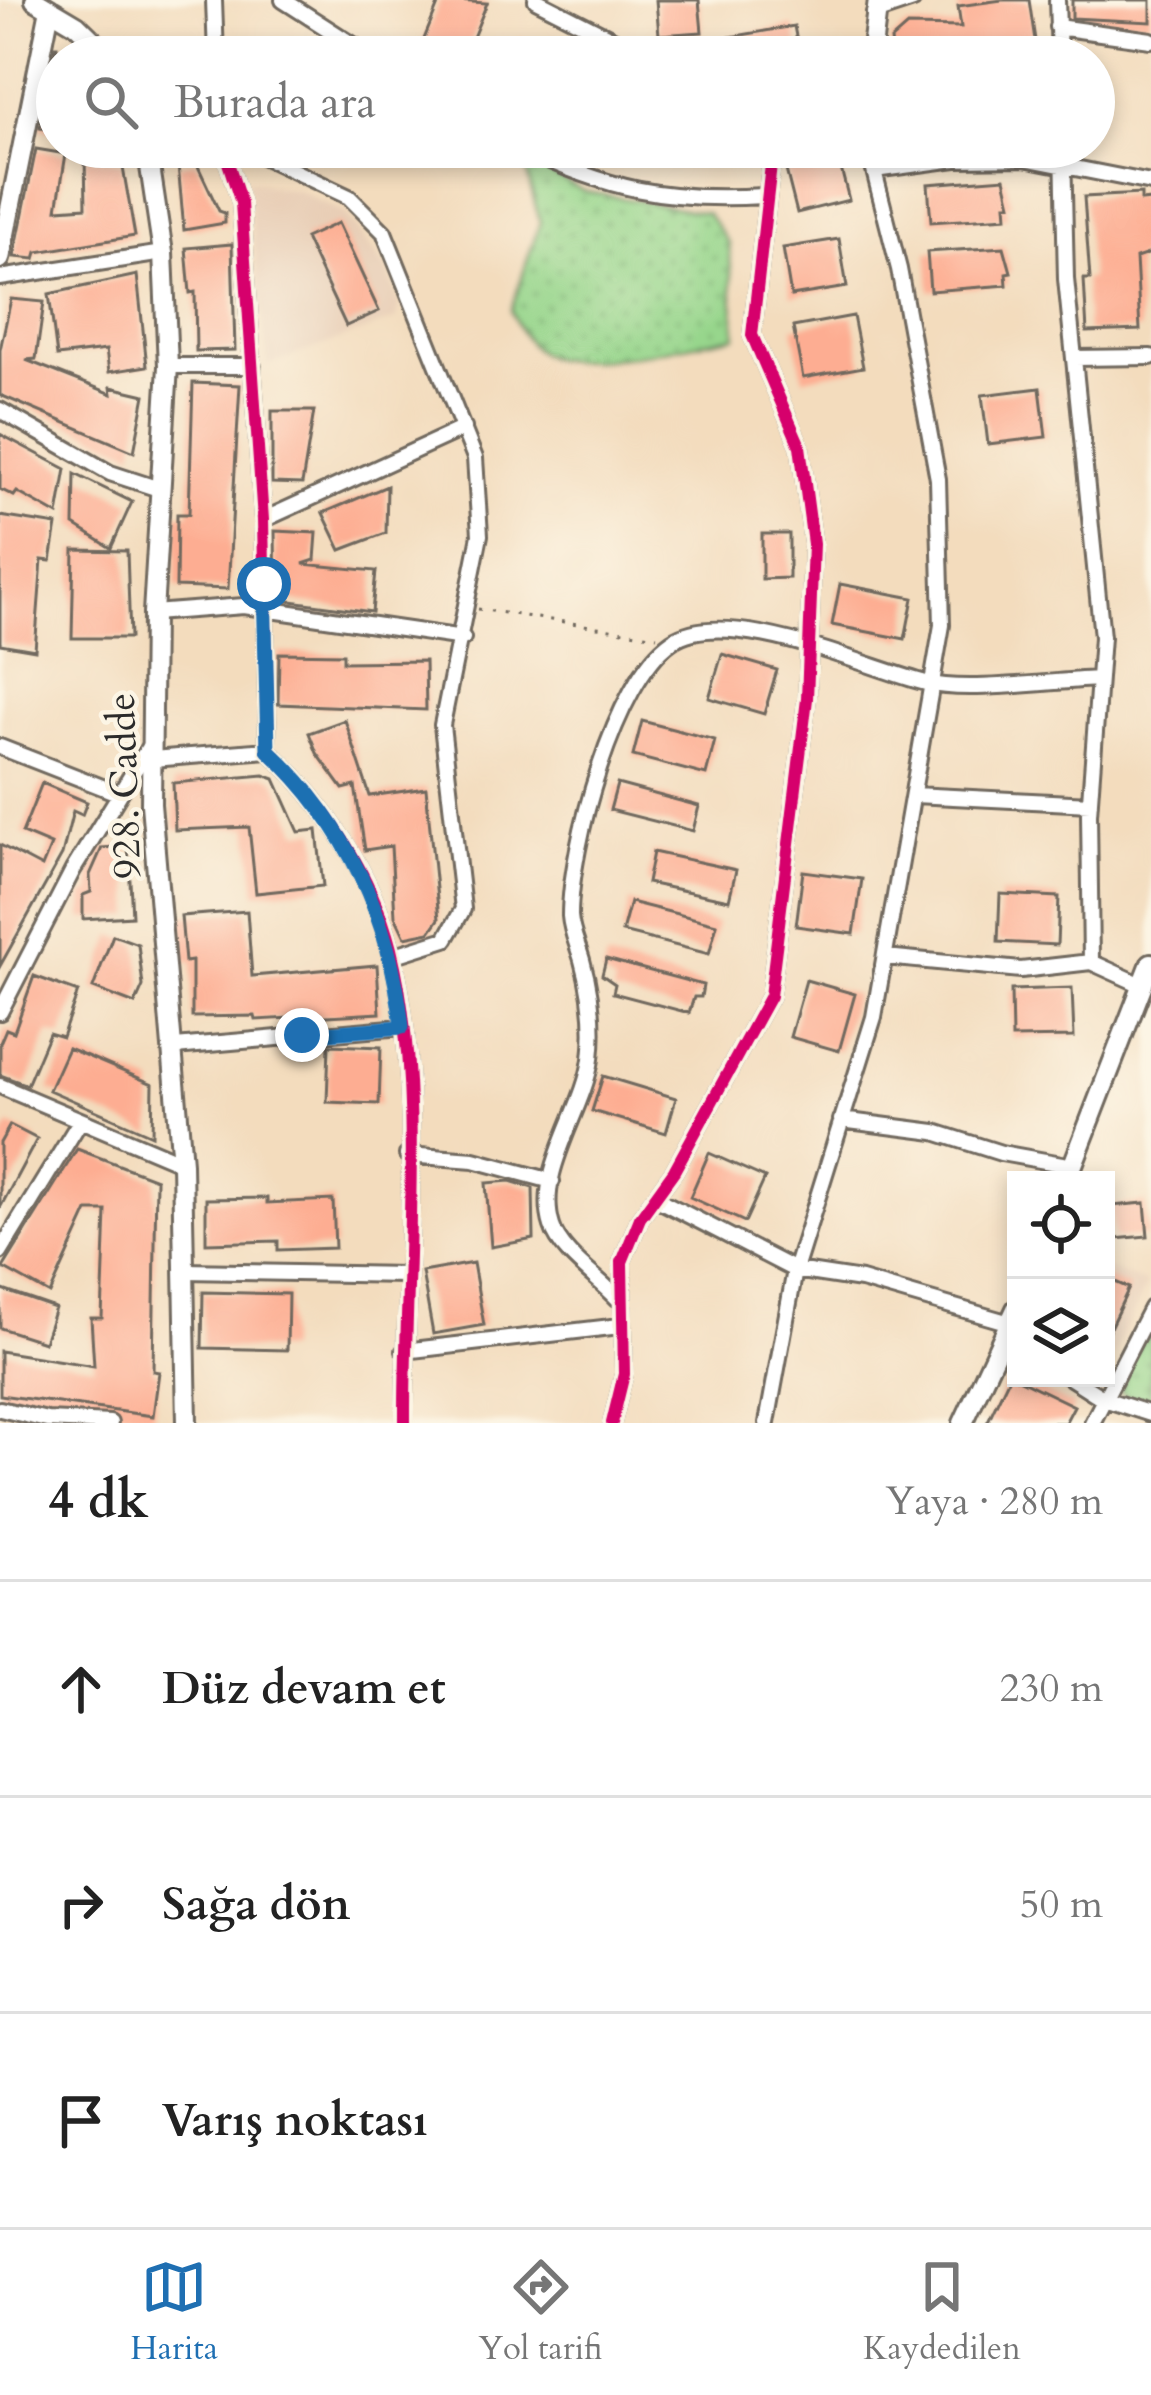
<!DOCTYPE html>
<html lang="tr">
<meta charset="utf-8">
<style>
:root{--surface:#fff;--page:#f6f6f6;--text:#222;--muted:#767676;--line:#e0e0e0;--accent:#1f6fb2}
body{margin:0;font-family:Cardo,serif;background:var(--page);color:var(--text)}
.controls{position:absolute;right:36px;bottom:36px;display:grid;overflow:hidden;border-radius:0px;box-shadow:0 6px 18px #0003}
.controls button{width:108px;height:108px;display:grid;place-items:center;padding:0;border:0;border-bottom:3px solid var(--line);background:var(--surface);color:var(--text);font:60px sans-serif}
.stop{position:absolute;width:36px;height:36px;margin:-27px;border:9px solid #1f6fb2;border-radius:50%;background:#fff}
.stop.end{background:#1f6fb2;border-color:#fff;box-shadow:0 3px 12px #0008}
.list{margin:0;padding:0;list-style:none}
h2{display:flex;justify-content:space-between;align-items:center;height:156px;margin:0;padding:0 48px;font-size:51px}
h2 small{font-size:39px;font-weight:400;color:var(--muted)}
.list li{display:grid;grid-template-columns:78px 1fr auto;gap:36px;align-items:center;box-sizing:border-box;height:216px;padding:0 48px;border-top:3px solid var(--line)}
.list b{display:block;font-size:45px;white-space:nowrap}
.list em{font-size:39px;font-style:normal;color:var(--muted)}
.icon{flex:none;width:66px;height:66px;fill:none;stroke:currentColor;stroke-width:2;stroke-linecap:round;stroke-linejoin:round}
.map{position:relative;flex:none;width:1151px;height:1423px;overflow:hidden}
.search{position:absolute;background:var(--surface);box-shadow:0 6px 18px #0003;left:36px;right:36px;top:36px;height:132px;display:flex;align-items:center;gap:30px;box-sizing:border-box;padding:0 42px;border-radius:66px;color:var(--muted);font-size:45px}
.sheet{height:804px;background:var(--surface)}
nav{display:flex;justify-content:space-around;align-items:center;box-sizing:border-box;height:168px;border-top:3px solid var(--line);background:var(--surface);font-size:33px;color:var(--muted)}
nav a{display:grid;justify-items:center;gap:6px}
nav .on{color:var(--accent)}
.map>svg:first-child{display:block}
.built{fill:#e8ceb6}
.grass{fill:url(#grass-dots);stroke:#61805c;stroke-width:3}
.building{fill:#fdad92}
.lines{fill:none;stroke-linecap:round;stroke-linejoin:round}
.minor-casing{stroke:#71695e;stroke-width:20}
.tertiary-casing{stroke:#71695e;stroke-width:24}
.path{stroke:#71695e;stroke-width:3;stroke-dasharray:3 9;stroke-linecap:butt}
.minor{stroke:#fff;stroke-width:14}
.tertiary{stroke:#fff;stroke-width:18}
.cycleway-casing{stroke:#fcf5e5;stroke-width:20}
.cycleway{stroke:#d6006c;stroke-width:12}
.route{stroke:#1f6fb2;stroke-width:15}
.labels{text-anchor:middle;stroke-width:9;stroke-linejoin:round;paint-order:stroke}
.street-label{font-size:39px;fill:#2b2b2b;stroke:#fcf5e5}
</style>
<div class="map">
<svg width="1151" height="1423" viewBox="0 0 1151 1423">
<defs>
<pattern id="grass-dots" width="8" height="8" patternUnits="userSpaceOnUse" patternTransform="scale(3)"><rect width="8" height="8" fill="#97d68c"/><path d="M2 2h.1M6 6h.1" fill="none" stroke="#82b879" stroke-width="1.8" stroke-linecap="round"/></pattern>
</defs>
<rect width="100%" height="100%" fill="#fcf5e5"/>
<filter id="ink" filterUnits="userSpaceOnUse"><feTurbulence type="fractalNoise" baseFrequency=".00833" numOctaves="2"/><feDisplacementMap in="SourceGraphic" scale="24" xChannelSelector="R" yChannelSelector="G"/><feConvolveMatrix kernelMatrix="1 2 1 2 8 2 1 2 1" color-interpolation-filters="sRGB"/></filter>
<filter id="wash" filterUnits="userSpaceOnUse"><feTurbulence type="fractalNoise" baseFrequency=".004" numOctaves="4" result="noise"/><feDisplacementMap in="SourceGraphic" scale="48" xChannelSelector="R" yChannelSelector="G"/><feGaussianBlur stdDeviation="2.7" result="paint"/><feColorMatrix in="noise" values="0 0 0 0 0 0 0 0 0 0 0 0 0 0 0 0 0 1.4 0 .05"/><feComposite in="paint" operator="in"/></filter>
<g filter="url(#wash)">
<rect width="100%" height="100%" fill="#f3dcbd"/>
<path class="built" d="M247,180l53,11 45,23 42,55 12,36 -2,14 -129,46z
M1106,1268l41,16 -41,87z"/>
<path class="grass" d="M523,159l60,32 124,22 22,31 7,92c-43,7 -154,36 -191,20 -17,-8 -27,-29 -34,-45l29,-89z
M1151,1327v84l-31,-19 12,-35z"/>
<g id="blocks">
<path class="building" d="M440,0l47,3 -22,54 -43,-13z
M656,0h43l3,32 -43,3z
M1002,0h27l7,47 -73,10h-70l-2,-17 16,-14 54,1 -3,-21z
M1072,0h79v22l-79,-4z
M794,26l6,31h-67l-3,-20z
M520,37l40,20h-50z
M56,46h1v85l-17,-3z
M36,149l30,5 -9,55 29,-2 -1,-50 37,5 13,74 -98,16 -2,7 -21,-2z
M836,149l13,51 -52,13 -13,-51z
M196,162l23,49 6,2v10l-41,7 -6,-65z
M1005,178l6,26h-5l1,13 -76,5 -3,-38z
M1141,194v7l10,-1v53l-15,5 4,72 -53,2 -3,-53h6l-6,-82z
M338,223l41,88 -33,15 -41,-88z
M839,239l8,48 -56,9 -8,-48z
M232,244l3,106 -39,1 -1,-59 -5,1 -4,-45z
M1004,247l7,25 -5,1 1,12 -77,6 -3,-39z
M137,275l10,91 -38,6 -3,-22 -49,6 -8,-62z
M11,299l33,3 -8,57 -10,1 86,34 -1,-7 34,8 -11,57 -134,-57v-45z
M853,316l10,51 -60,11 -10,-51z
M193,383l47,2 -12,204 -52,-2 1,-73h12z
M1040,388l6,49 -58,7 -6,-49z
M272,411h42l-12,73 -30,-1z
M0,434l66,35 -8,46 -41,-23 -3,4 -14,-7z
M75,474l57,28 -21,46 -37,-23z
M387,486l-1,47 -45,17 -18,-37z
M0,516l57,9 -6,36 -9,-1 -7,90 -35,-6z
M275,531l42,2 -2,27 -12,4 73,7 -4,41 -96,-13z
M762,534h27v44l-27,1z
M74,550l53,1 3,87h-58z
M840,584l73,14 -8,41 -73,-14z
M279,653l64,1v8l82,-1 1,49 -148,-6z
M722,654l55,16 -13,44 -55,-16z
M345,720l25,76 56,-8 13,131 -9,13 -25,5 -10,-21 -4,-70 -26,4 -10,-64 -12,3 -26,-36 -8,-20z
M642,721l73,19 -9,35 -73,-19z
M264,775l11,4 24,53 18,-2 6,56 -67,7 -7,-66 -74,3 -2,-47z
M42,783l45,19 -5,13 -9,-4 -11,44 -62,111v-121l42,22 9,-22 -29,-12z
M617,784l82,22 -6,25 -83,-21z
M128,846l4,70 -49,3v-24l8,-3 -1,-17 12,-27z
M653,852l83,18 -7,30 -82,-17z
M803,871l59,8 -8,55 -58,-8z
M1000,894l59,3 -2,48 -59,-3z
M630,902l87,22 -8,30 -87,-22z
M247,911l5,65 125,-11 3,48 -124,7 -1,-4 -63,1v-56l-7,1 -4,-46z
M113,935l25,9 5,42 -8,18 -42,-16z
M606,959l97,26 -2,12h-7l-5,16 -76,-20 2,-9 -13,-9z
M34,976l44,16 -16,45 -13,-4 -22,52 -27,-10v-32l6,-14 8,3z
M806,980l49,14 -16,57 -49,-14z
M1072,988l2,49 -62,1 -1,-48z
M329,1045l52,2 -2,57 -52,-2z
M68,1048l85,36 -1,51 -103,-45z
M603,1076l73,22 -10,35 -74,-22z
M10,1125l27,14 -37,69v-65z
M77,1149l79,30 -3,192 6,1 -6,44 -153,-21v-44l94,15 -3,-48h11l4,-107h-18l-38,83 -47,-26z
M709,1153l56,25 -20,44 -55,-25z
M510,1181l23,7 1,51 -43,8 -5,-64z
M267,1198v5l66,-3 2,48 -57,2v-9l-72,2v-44z
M1145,1203l3,33 -34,3 -3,-33z
M473,1263l11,62 -51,9 -11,-62z
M1106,1278l23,10 -23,48z
M0,1289l55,19 -11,34 -44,-14z
M203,1292l85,2 -1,56 -85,-2z
M1010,1375l64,31 -9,17h-78z"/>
</g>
</g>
<g filter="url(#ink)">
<use href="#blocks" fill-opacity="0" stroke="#71695e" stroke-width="3"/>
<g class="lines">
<defs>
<path id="minor" d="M214,0l2,57
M283,0l89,57
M536,0l112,57
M1057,0l2,57
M874,13l39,-13
M1057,27l94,13
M223,147l18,56 22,317 5,230c56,52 104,124 123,199 35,141 13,328 14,474
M243,147l106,50 35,35 91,226 5,77 -38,190 21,184 -17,30 -54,17
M519,147c88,42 147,55 244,49
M1063,147l3,132 36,358 -13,177 2,148 53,24
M874,170l82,-11 68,-1 127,25
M0,278l163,-25
M1074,358l77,-1
M168,366h85
M0,410l110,63 49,16
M263,520l201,-92
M153,613l91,-7 219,32
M0,747l120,47
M152,759l116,-9
M914,795l176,9
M885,957l136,13 70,-8
M0,1012l73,-142 77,-125
M175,1047l227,-20
M0,1086l182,77
M841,1120l94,12 66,21 72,13
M407,1155l67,5 78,21
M655,1198l140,72 66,10 149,43
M0,1252l79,-129
M185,1271l220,4
M618,1299c-19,-21 -58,-46 -66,-73 -17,-54 32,-115 39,-167 4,-33 0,-67 -9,-99 -4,-14 -11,-29 -12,-44 0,-68 44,-235 102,-275 54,-37 193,26 254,42 40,10 127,-2 172,-4
M404,1351l216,-25
M1071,1378l33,21 47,15
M0,1409l47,11 63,3
M612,1423l12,-49 -2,-112 18,-44 34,-47 96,-175 37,-297 6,-155 -13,-98 -48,-111 21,-188
M767,1423l28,-153 79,-253 68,-392 -4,-146 -39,-210 -31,-122
M1092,1423l59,-115"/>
<path id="tertiary" d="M35,0l42,25 33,32
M871,57l7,-57
M147,147l16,106 5,113 -15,247 -2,191 31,359 5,260
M0,259l50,-250
M1067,1180l84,-217
M963,1423l53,-114"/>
</defs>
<use href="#minor" class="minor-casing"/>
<use href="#tertiary" class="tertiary-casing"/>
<path class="path" d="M478,609l179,27"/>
<use href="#minor" class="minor"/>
<use href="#tertiary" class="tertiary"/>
<defs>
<path id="cycleway" d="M223,147l18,56 22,317 5,230c56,52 104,124 123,199 35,141 13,328 14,474
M612,1423l12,-49 -2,-112 18,-44 34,-47 96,-175 37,-297 6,-155 -13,-98 -48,-111 21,-188"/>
</defs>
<use href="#cycleway" class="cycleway-casing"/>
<use href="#cycleway" class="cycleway"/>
</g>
</g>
<g class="lines" filter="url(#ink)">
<path class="route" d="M264,584l4,166c79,73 123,170 134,277l-100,8"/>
</g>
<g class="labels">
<g class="street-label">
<text transform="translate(123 786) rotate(-92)" y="14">928. Cadde</text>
</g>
</g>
</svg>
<div class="controls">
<button><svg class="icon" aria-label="locate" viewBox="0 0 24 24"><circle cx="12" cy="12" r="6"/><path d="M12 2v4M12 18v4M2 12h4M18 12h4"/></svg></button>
<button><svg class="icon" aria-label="layers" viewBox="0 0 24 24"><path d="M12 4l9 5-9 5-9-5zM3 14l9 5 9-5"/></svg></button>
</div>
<div class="stop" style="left:264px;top:584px"></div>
<div class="stop end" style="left:302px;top:1035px"></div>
<div class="search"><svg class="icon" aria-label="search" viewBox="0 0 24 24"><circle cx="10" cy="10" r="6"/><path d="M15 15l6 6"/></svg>Burada ara</div>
</div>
<section class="sheet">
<h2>4 dk<small>Yaya · 280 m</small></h2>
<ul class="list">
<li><svg class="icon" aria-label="ahead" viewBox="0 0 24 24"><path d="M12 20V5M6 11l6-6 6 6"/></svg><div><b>Düz devam et</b></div><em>230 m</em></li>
<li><svg class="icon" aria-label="right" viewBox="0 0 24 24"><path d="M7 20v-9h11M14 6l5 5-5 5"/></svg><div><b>Sağa dön</b></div><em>50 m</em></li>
<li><svg class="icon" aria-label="arrive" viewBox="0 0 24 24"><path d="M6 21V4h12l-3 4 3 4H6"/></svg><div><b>Varış noktası</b></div></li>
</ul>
</section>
<nav>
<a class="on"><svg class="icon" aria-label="map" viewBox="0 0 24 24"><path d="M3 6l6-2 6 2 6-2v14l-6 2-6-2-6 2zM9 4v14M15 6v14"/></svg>Harita</a>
<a><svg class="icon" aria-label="directions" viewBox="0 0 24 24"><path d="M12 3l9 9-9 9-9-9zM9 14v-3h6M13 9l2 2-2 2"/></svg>Yol tarifi</a>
<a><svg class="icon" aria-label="saved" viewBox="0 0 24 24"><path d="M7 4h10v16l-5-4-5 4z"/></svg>Kaydedilen</a>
</nav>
